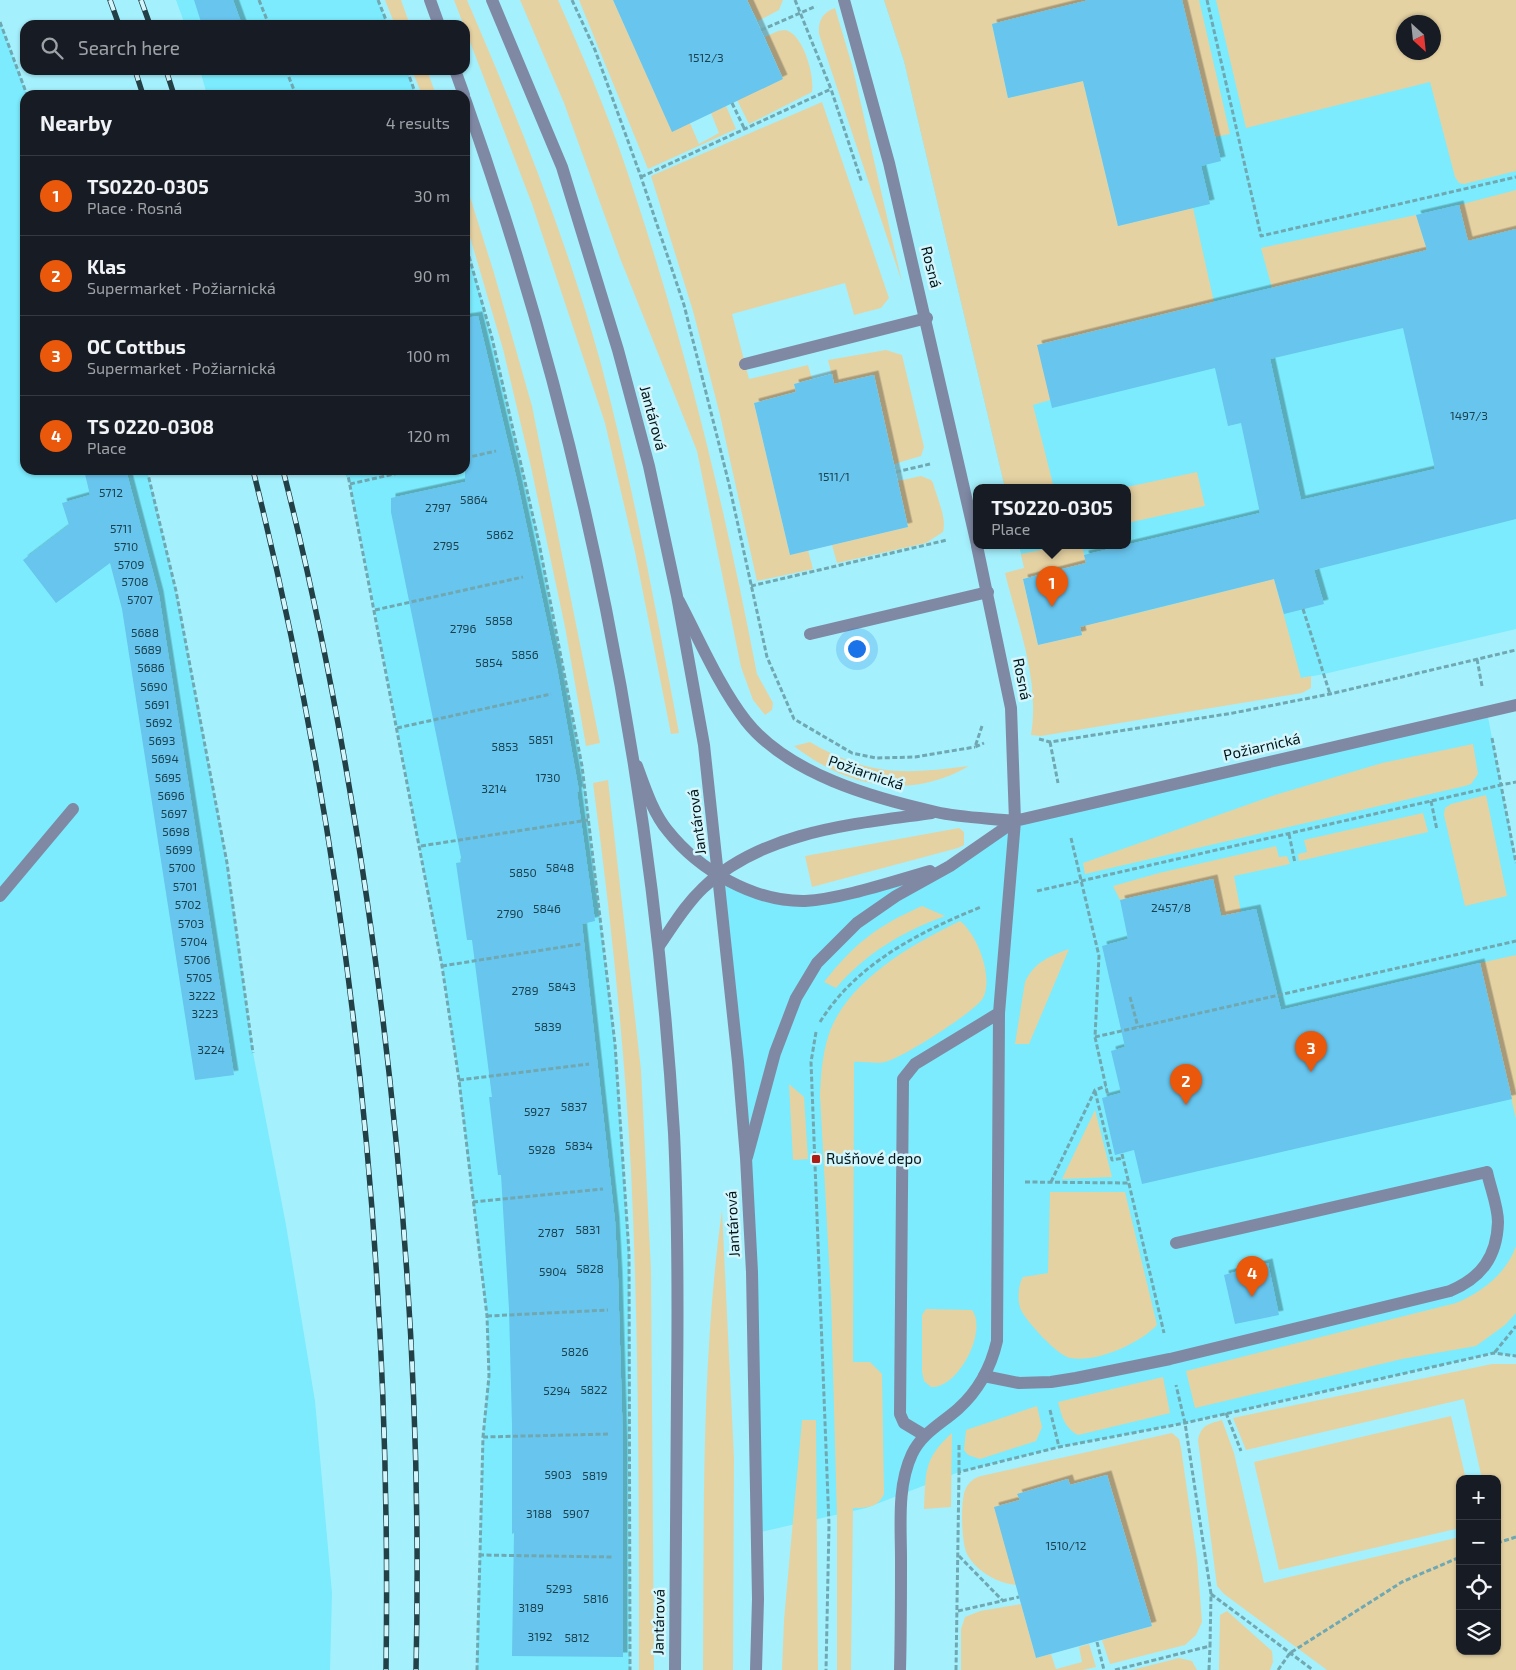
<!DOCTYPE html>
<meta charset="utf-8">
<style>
:root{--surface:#171b24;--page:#20242c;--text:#f1f3f6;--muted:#9ea1a6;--line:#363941;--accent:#ea580c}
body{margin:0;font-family:"Exo 2",sans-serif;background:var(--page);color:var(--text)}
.controls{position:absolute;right:15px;bottom:15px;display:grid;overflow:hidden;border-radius:10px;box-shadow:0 1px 4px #0004}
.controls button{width:45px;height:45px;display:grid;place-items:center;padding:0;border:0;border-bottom:1px solid var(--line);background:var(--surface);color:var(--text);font:25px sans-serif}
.compass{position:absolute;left:1396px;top:15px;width:45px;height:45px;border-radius:50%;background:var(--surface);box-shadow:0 1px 4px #0004;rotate:153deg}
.you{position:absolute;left:856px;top:648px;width:18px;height:18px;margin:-12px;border:4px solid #fff;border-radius:50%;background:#1a73e8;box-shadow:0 0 0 8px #1a73e833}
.badge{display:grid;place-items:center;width:32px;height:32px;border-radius:50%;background:var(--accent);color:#fff;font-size:16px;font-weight:700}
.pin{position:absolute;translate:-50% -41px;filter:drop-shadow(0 1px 2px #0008)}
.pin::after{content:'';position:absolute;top:26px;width:18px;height:15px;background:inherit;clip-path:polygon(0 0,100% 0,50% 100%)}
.popup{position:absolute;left:973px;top:484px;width:158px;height:65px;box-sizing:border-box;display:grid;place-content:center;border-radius:10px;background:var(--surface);filter:drop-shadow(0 1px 4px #0005);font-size:16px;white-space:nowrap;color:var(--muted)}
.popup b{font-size:19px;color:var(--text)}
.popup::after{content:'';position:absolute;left:50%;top:100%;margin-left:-10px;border:10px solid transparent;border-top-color:var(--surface)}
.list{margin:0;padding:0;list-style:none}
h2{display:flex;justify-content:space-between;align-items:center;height:65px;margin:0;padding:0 20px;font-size:21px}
h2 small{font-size:16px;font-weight:400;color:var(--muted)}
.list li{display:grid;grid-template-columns:32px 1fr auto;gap:15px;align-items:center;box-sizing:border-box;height:80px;padding:0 20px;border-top:1px solid var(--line)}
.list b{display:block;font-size:19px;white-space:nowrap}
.list p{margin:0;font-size:16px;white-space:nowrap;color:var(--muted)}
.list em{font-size:16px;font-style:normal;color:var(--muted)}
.icon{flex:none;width:28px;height:28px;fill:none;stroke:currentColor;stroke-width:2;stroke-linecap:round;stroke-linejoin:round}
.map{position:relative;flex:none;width:1516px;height:1670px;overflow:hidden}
.search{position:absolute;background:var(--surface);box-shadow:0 1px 4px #0004;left:20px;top:20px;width:450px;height:55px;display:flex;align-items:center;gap:12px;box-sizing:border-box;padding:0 18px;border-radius:15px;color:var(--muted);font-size:19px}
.panel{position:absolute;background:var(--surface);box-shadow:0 1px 4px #0004;left:20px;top:90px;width:450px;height:385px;border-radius:15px}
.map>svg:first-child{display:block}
.built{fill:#7bebfd;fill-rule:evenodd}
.green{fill:#e5d2a3;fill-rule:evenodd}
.building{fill:#67c5ee;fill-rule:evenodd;filter:url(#shadow)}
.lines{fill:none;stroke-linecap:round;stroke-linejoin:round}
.path{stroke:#70a8b2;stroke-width:3;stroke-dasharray:5 2.5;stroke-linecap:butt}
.service{stroke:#7f89a4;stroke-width:12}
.minor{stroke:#7f89a4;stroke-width:12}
.tertiary{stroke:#7f89a4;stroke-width:12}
.rail-casing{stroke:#224046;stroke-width:5.5}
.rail{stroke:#d3f6fd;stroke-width:4;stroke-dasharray:11;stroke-linecap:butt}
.poi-dot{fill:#ad1d15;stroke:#d3f6fd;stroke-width:2}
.labels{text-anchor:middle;stroke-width:5;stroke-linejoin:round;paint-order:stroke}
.number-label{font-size:12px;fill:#1a404d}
.street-label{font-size:15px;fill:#011317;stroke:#d3f6fd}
.poi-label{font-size:15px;fill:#011317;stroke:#d3f6fd;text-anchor:start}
</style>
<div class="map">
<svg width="1516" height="1670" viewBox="0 0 1516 1670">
<defs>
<filter id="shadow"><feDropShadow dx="4.5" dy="-4.5" stdDeviation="0" flood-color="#0004"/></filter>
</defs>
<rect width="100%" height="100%" fill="#a5f0fd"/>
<path class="built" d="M176,0h202l10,25h-203z
M884,0h632v629l-192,45 -227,41 -32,-147 -38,10 -8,-32h108v-58h-122l-101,-427zM1404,22h30v30h-30z
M0,22l27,73h-2v375h122l29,121 51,272 26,190 33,172 29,176 17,192 -2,77h-330z
M200,70h207l9,25h-209z
M465,242l27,96 47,205 43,223 33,278 14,209 1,417h-153l6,-233 6,-61 -2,-60 -28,-236 -17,-114 -67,-356 -25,-126 -7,-14h122z
M1487,712l29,151v493l-22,-3 -309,70 -126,24 -100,25 -93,36 -110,25 -4,-261 -33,-397 30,16 57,10 144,-35 65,-45z"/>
<path class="green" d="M385,0h16l9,25h-15z
M454,0h13c51,118 100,240 134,364 32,121 55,246 78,369l-8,1 -36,-182 -30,-129 -73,-219z
M520,0h38c24,54 48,109 67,165 57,166 99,337 132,509l16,29 -1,7 -7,5 -12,-15 -12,-33 -44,-216 -77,-193 -56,-155z
M579,0h34l59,131 18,-8 9,21 20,-11 -8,-20 15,-7 10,23 -88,40z
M747,0h36l-4,10 -21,11z
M884,0h205l-97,24 16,74 75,-17 35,145 75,-18 21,94 -164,98 -17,5 21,83h-49l-101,-427z
M1182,0h17l31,134 -15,3z
M1216,0h300v171l-52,13 -5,-1 -4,-6 -25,-95 -184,46zM1404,22h30v30h-30z
M835,8l17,57 50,217 -83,-248c-1,-13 3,-21 16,-26z
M785,30c18,3 30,46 27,62l-63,32 -12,-24 46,-21 -18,-42 13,-6z
M412,70h15l9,25h-14z
M822,102l67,196 -8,10 -27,7 -9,-32 -113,31 17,65 59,-14 4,14 -18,5 2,8 -42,11 36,152 18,-5 5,19 -56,12 -37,-166 -27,-104 -42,-135z
M465,181l29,92 38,133 68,337 -14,3 -21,-119 -34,-160 -28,-118 -38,-129z
M1516,190v39l-48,12 -9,-36z
M1416,215l11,35 -155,38 -11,-40z
M886,350l16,5 22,92 -3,9 -27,8 -20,-89 -40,9 -6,-24z
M1197,472l8,34 -78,17v-35h-5z
M921,476l10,4 2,3c4,15 14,35 10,49l-17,11 -89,20 -5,-18 76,-18 -10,-46z
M1060,546h22l20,76 172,-43 27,99 10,-2v12l-9,5 -261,43 -10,-1c9,-55 -13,-109 -26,-162l19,-5 -3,-14zM1065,568l17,67 -44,10 -15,-66z
M810,742c60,35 94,32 159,24 -60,35 -122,21 -175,-20z
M1473,744l5,30 -7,10 -6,2 -380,88 -2,-11 192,-68 107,-32z
M608,780l33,290 10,200 3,400h-15c0,-167 0,-334 -8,-500 -7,-130 -21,-259 -38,-387z
M1486,795l21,101 -42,10 -21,-91 1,-7 6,-4z
M1423,813l5,19 -129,29 -1,-7 9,-2 -3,-12z
M959,828l5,4v13l-6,3 -146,39 -7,-31z
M1276,846l3,11 8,-1 3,8 -56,12 7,36 -19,5 -9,-38 -93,21 -7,-14 46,-13z
M922,906l23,10c-43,16 -79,37 -109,72l-12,-6c31,-39 53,-56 98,-76z
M960,921c17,13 34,56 23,77 -7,13 -78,58 -95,63 -9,4 -24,0 -34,1l-1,300h17l12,12 2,120c-6,14 -18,14 -31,14l-2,162h-14v-152l-6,-220 -11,-203c1,-19 2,-39 8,-58 17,-55 84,-93 132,-116z
M1069,949l-40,95h-14l10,-62c9,-20 25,-26 44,-33z
M1516,955v164l-36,-156z
M789,1084l15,13 4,62 -15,1z
M1095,1110l17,67 -50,2z
M1050,1192h75l32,133c-18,19 -61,38 -87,33 -13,-3 -43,-36 -49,-48 -4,-8 -3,-26 2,-33l25,-4z
M722,1210l12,248 -1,212h-30c1,-154 -2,-308 19,-460z
M1516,1246v67l-11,12 -29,21 -74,13 -207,49 -9,-37 270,-68c25,-10 51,-30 60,-57z
M926,1309l46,1c16,21 -14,79 -41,77l-7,-6 -2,-9v-57z
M1492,1364h24v306h-189l-103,-76 -7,-8 -19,-146c3,-15 10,-16 24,-20l12,33 30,130 196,-46v114h37v-172h-15l-18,-80 -218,51 -13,-32z
M1163,1377l7,36 -92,22c-14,-8 -16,-18 -20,-33z
M1037,1406l5,21 -6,14 -56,18 -12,-4 -4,-5 2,-20z
M1451,1416l15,63h-6v49l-181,42 -25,-108z
M802,1420h14l2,250h-36l2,-50z
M952,1433l-1,74 -27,2c2,-37 -1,-50 28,-76z
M1172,1433l7,6 2,9 16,111 5,63 -6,13 -11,10 -75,19 -8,-24 50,-14 -45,-151 -37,10 -2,-6 -50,15 2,6 -4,85c-19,-2 -38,-13 -48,-29 -7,-10 -8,-58 -2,-68 4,-7 8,-10 15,-12z
M1021,1604l15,54 15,-4 5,15 26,-7 -3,-15 10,-3 7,23 -13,3h-122v-41l4,-12 15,-6z
M1227,1611l45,40 1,11 -3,8h-51l1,-55z
M1179,1658l13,3 5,9h-65z"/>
<path class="building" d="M194,0h39l9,25h-40z
M613,0h134l36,79 -111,53z
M1089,0h93l39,161 -20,5 9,38 -92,22 -35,-145 -75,17 -16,-74z
M1459,205l9,36 48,-12v290l-202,51 10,34 -40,10 -10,-35 -194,48 2,8 -44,10 -15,-66 63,-16 -2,-8 176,-42 -19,-90 -13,3 -13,-58 -163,40 -15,-63 390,-95 -11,-35zM1403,328l32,141 -134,31 -31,-141z
M478,316l38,160 41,192 22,123 -2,1 18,129 -13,3 33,297 3,56 5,168v212l-111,-1 2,-123 -2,1v-109l-3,-116 -8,-134h-3l-9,-78h3l-20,-157h-5l-11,-77 6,-1 -71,-350v-14l74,-16v-164z
M832,374l2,10 40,-9 34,152 -118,28 -36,-152 42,-11 -2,-8z
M84,470h42l33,125 75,480 -39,5 -73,-471 -12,-46 -54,40 -33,-43 46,-35 -7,-22 28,-8z
M1213,879l8,37 35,-7 25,101 199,-47 32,136 -370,85 -8,-34 -19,5 -13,-57 19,-5 -10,-42 14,-4 -23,-101 26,-7 -8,-39z
M1268,1263l11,52 -44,9 -11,-49z
M1107,1475l45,151 -116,32 -42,-151 26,-7 -3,-6 51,-15 2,6z"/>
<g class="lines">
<path class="path" d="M259,0l10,25
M378,0l10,25
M572,0l23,50 46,127 43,128 45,179 38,173 27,62 58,34 24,5 39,-1 60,-10
M795,0l36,89 31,94
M1207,0l54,236 255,-59
M0,22l27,73
M761,30l55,-24
M286,70l10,25
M407,70l9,25
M732,103l13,27
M641,177l190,-88
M465,242l27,96 47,205 43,223 33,278 14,209 1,417
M465,458l31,-7
M147,470l29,121 51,272 26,190
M347,470l95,496 17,114 28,236 2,60 -6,61 -6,233
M896,472l34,-8
M350,484l62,-14
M751,586l196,-46
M1303,609l27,85
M375,610l148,-33
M1477,659l5,27
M982,726l-7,21 9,-4
M397,728l154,-34
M1492,738l9,47 15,-3
M1039,739l11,3 183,-29 97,-19 186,-44
M1050,742l8,41
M1431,801l6,29
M1289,834l6,29
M1071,838l28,118 -4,81 13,59
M421,846l167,-26
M1037,891l464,-106 15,78
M442,966l139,-22
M1130,997l8,30
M820,1022c36,-58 99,-90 161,-115
M816,1032l-5,30 18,463 -3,145
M1095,1037l421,-96
M459,1080l130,-16
M1095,1091l17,69 11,-2
M1122,1154l42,179
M1025,1182l104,1
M1051,1182l44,-92 11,-4
M473,1202l130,-13
M487,1316l121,-6
M1495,1352l21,-26
M1050,1410l9,37
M1226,1413l15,38
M483,1437l127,-3
M959,1445v27
M1497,1543l19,-6
M479,1555l134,2
M959,1556l43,44
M1211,1594l102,76
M958,1611l61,-14
M1097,1642l7,28
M956,1670l3,-198 100,-25 126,-24 309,-70 22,3
M1115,1670l95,-24 1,-52 -26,-171 -9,-38
M1209,1670l1,-24
M1278,1670l12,-17 112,-71 58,-25"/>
<path class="service" d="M745,364l182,-46
M810,634l178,-42
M0,896l73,-87
M984,1376l35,7 32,-1 25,-4 94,-19 280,-68c31,-13 47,-34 48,-69 0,-16 -8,-35 -11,-50l-311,71"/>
<path class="minor" d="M844,0l45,163 88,382
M679,601c21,40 40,85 67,120 42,53 127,77 190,91 25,6 53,6 79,9l501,-116
M637,766c8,22 16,47 31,65 31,39 86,71 137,70 37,-2 89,-20 125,-30
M659,946c14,-20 26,-41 44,-58 60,-57 151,-64 229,-75
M747,1157l28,-104 21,-55 21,-35 40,-40 39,-27 54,-30 65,-45
M924,1435l-20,-12 -4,-9 3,-335 12,-15 84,-51
M900,1670c1,-37 1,-74 1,-111 0,-34 -4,-73 11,-105 10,-21 29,-30 46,-45 20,-18 33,-42 39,-68l2,-328 16,-192 -4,-113 -34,-162"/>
<path class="tertiary" d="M430,0l9,25
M492,0l70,167 56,183 31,116 28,130 27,149 34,317 8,96 6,114 6,327 -2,71
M455,70l9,25
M465,99c118,332 188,682 209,1034 4,85 4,171 3,256 -1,94 -1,187 -2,281"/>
<defs>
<path id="rail" d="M110,0l9,25
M141,0l9,25
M135,70l8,25
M166,70l8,25
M253,470c98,391 139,797 133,1200
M283,470c36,141 63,286 84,430 37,255 55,513 49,770"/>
</defs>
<use href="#rail" class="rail-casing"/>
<use href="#rail" class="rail"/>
</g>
<rect class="poi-dot" x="811" y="1154" width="10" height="10" rx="2.5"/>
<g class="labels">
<g class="number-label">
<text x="706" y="62">1512/3</text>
<text x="1469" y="420">1497/3</text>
<text x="834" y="481">1511/1</text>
<text x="111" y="497">5712</text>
<text x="474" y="504">5864</text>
<text x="438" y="512">2797</text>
<text x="121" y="533">5711</text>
<text x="500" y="539">5862</text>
<text x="446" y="550">2795</text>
<text x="126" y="551">5710</text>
<text x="131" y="569">5709</text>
<text x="135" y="586">5708</text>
<text x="140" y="604">5707</text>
<text x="499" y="625">5858</text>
<text x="463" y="633">2796</text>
<text x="145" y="637">5688</text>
<text x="148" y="654">5689</text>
<text x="525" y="659">5856</text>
<text x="489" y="667">5854</text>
<text x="151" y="672">5686</text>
<text x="154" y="691">5690</text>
<text x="157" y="709">5691</text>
<text x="159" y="727">5692</text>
<text x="541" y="744">5851</text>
<text x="162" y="745">5693</text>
<text x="505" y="751">5853</text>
<text x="165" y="763">5694</text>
<text x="168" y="782">5695</text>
<text x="548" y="782">1730</text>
<text x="494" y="793">3214</text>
<text x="171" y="800">5696</text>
<text x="174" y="818">5697</text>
<text x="176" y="836">5698</text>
<text x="179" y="854">5699</text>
<text x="182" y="872">5700</text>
<text x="560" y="872">5848</text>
<text x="523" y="877">5850</text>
<text x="185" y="891">5701</text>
<text x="188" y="909">5702</text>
<text x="1171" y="912">2457/8</text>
<text x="547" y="913">5846</text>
<text x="510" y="918">2790</text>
<text x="191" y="928">5703</text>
<text x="194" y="946">5704</text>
<text x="197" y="964">5706</text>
<text x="199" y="982">5705</text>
<text x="562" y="991">5843</text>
<text x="525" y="995">2789</text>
<text x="202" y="1000">3222</text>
<text x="205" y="1018">3223</text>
<text x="548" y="1031">5839</text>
<text x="211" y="1054">3224</text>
<text x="574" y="1111">5837</text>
<text x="537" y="1116">5927</text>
<text x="579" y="1150">5834</text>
<text x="542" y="1154">5928</text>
<text x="588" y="1234">5831</text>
<text x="551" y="1237">2787</text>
<text x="590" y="1273">5828</text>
<text x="553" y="1276">5904</text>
<text x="575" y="1356">5826</text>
<text x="594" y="1394">5822</text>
<text x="557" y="1395">5294</text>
<text x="558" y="1479">5903</text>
<text x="595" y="1480">5819</text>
<text x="539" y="1518">3188</text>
<text x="576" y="1518">5907</text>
<text x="1066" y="1550">1510/12</text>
<text x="559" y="1593">5293</text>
<text x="596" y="1603">5816</text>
<text x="531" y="1612">3189</text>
<text x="540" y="1641">3192</text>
<text x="577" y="1642">5812</text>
</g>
<g class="street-label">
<text transform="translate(931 267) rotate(76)" y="5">Rosná</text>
<text transform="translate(653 418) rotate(75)" y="5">Jantárová</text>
<text transform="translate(1022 679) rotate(79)" y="5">Rosná</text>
<text transform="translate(1262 747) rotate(-13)" y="5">Požiarnická</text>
<text transform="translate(866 773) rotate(19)" y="5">Požiarnická</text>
<text transform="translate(697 822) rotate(-97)" y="5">Jantárová</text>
<text transform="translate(733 1224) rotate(-93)" y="5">Jantárová</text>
<text transform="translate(659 1622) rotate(-89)" y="5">Jantárová</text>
</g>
<g class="poi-label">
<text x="826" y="1164">Rušňové depo</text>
</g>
</g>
</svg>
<div class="controls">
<button>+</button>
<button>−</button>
<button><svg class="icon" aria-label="locate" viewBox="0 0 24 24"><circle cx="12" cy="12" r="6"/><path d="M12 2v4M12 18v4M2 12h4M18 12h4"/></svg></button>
<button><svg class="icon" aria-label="layers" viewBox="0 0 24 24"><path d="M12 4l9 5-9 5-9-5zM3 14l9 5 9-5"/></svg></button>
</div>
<svg class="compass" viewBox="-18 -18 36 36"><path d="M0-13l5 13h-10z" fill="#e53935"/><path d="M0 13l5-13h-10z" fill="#9ea1a6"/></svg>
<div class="you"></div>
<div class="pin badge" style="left:1052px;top:607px">1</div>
<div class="popup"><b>TS0220-0305</b>Place</div>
<div class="pin badge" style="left:1186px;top:1105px">2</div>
<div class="pin badge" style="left:1311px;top:1072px">3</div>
<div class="pin badge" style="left:1252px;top:1297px">4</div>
<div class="search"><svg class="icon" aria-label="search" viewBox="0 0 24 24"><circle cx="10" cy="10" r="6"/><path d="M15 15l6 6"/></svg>Search here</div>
<section class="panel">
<h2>Nearby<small>4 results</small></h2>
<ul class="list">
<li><span class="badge">1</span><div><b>TS0220-0305</b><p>Place · Rosná</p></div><em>30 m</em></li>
<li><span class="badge">2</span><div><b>Klas</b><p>Supermarket · Požiarnická</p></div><em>90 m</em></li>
<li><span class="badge">3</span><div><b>OC Cottbus</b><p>Supermarket · Požiarnická</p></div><em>100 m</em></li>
<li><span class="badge">4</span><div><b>TS 0220-0308</b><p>Place</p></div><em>120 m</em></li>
</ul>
</section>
</div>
